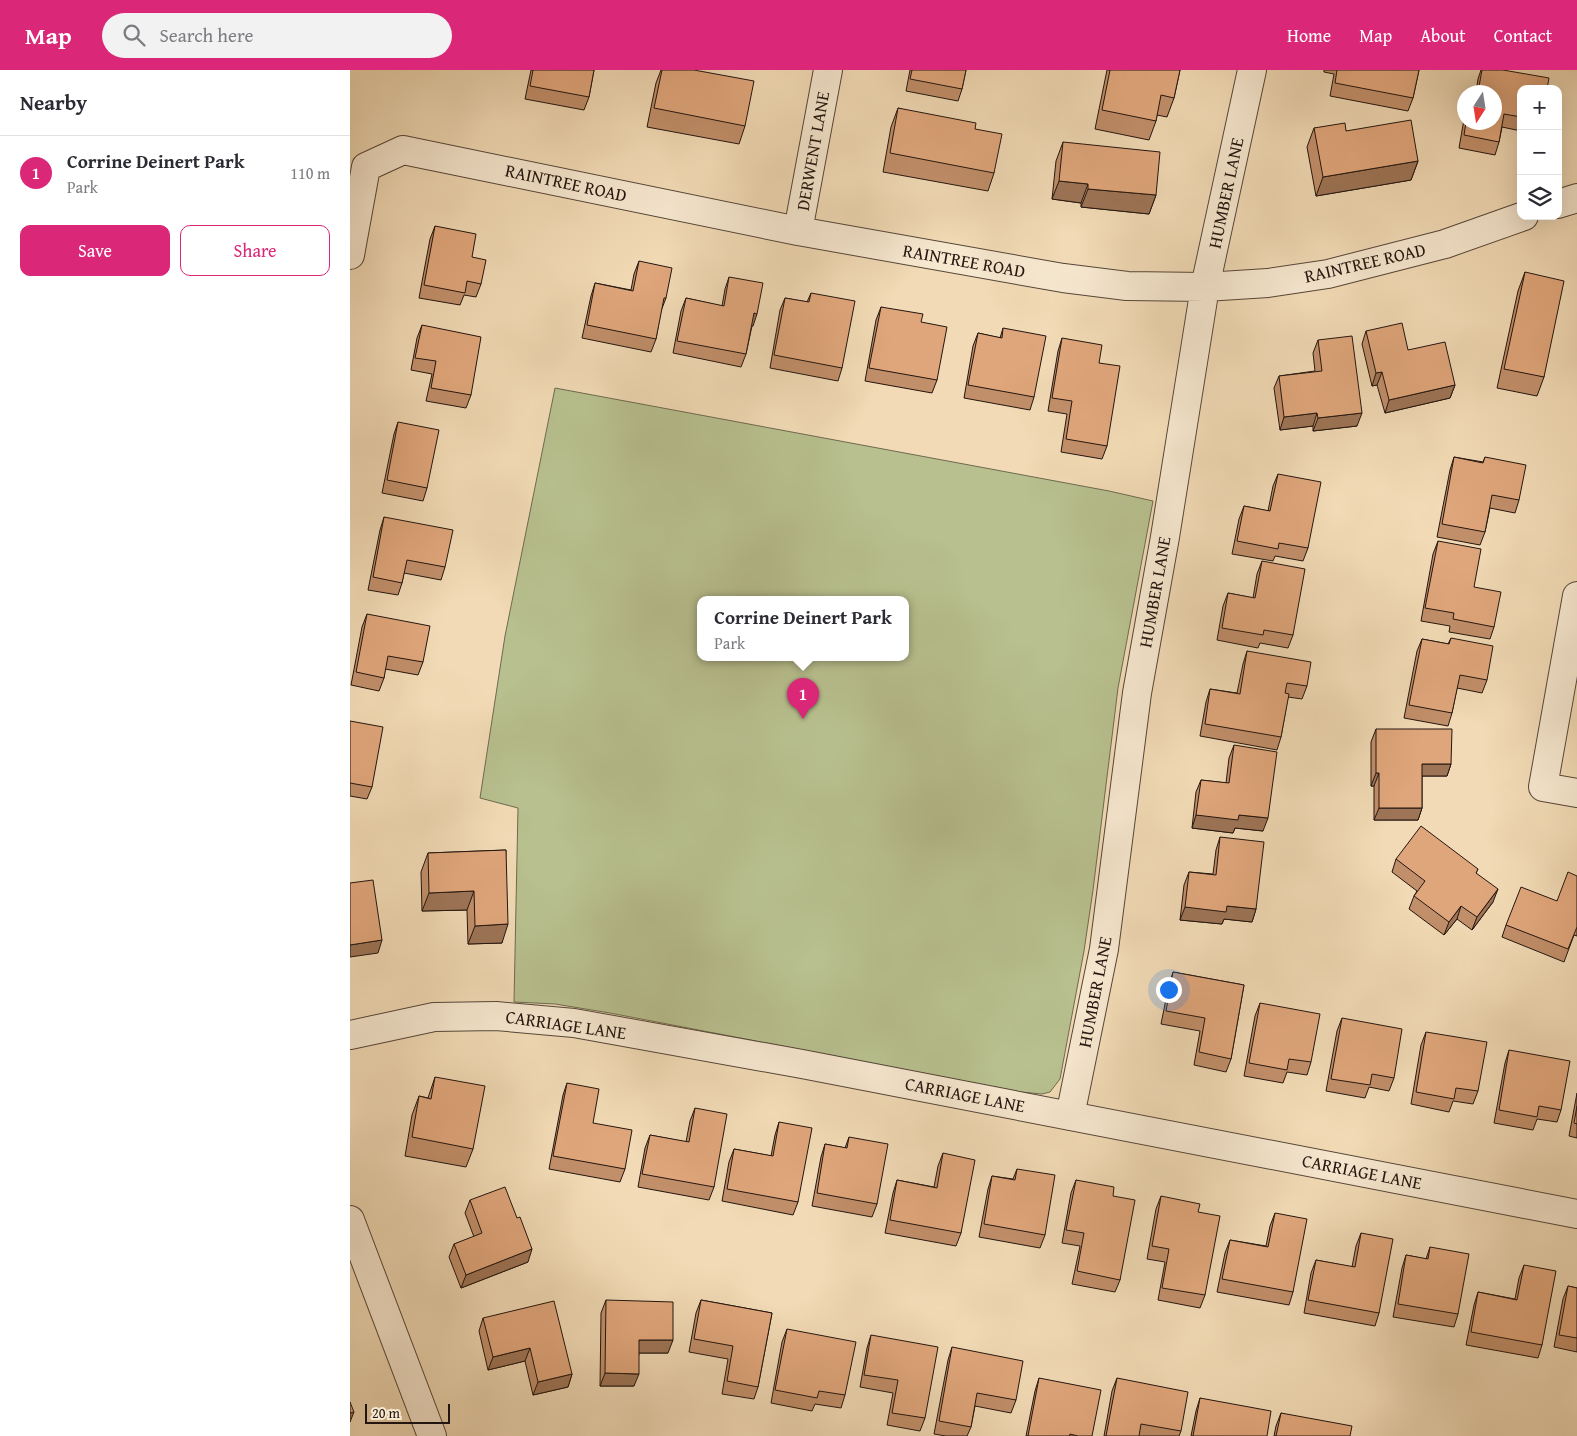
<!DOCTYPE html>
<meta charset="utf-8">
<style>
:root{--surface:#fff;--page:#f2f2f3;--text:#2b2b33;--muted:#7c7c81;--line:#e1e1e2;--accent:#db2777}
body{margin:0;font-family:"Gentium Book Plus",serif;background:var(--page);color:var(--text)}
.controls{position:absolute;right:15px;top:15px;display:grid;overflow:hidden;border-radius:10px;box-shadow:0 5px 20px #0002}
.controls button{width:45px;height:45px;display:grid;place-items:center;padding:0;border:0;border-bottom:1px solid var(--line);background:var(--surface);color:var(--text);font:25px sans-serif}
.compass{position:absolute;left:1107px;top:15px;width:45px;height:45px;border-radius:50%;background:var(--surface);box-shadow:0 5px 20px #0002;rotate:192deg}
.scale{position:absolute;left:15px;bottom:12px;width:85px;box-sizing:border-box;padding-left:5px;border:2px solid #23150f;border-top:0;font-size:14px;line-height:18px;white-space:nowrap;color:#23150f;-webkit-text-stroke:4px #f6e7cf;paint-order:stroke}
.you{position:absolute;left:818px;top:919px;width:18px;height:18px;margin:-12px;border:4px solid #fff;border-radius:50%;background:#1a73e8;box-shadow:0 0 0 8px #1a73e833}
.badge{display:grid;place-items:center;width:32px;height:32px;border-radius:50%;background:var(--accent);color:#fff;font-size:16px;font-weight:700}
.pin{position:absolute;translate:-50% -41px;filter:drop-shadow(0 1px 2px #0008)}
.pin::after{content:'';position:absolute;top:26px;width:18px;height:15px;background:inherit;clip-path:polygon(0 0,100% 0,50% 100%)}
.popup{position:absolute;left:347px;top:526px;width:212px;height:65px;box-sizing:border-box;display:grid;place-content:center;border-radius:10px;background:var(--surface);filter:drop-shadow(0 1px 4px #0005);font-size:16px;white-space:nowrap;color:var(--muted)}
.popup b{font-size:19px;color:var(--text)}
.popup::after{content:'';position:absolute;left:50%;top:100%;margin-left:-10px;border:10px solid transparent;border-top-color:var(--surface)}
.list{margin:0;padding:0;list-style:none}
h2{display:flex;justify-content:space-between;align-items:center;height:65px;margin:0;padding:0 20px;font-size:21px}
h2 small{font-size:16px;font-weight:400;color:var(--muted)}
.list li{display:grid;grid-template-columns:32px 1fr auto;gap:15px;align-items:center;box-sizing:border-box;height:75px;padding:0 20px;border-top:1px solid var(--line)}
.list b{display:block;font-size:19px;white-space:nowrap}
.list p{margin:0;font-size:16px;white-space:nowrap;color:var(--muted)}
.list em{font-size:16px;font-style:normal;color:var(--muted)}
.actions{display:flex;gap:10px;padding:15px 20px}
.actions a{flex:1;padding:11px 0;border:1px solid var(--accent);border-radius:10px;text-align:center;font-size:18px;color:var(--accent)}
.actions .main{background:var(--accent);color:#fff}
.icon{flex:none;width:28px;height:28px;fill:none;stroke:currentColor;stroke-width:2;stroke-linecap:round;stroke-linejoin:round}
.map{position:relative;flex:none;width:1227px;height:1366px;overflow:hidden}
header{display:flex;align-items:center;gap:30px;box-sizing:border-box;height:70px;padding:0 25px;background:var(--accent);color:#fff}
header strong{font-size:24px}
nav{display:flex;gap:28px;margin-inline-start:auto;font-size:18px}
.search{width:350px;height:45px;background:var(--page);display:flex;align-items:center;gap:12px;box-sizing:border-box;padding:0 18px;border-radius:28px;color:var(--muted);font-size:19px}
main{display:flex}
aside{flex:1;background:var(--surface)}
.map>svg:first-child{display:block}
.green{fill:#b8c08f;stroke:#6e6a4f;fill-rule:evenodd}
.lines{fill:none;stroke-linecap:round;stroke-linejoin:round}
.street-casing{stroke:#564638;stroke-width:30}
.street{stroke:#f6e7cf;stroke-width:28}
.wall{fill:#c18f6a;stroke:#23150f}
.shaded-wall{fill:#9d7456;stroke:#23150f}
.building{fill:#e0a67b;stroke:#23150f}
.labels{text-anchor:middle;stroke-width:5;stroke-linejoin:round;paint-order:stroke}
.street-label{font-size:18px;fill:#23150f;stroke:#f6e7cf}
</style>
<header>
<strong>Map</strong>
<div class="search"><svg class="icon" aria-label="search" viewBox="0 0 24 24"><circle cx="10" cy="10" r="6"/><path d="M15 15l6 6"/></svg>Search here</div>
<nav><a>Home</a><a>Map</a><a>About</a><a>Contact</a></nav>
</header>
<main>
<aside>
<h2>Nearby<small></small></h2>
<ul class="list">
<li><span class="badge">1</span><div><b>Corrine Deinert Park</b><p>Park</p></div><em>110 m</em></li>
</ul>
<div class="actions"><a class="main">Save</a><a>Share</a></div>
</aside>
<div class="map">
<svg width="1227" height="1366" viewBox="0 0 1227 1366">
<rect width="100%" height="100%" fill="#f1dab5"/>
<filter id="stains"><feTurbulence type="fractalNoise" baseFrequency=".004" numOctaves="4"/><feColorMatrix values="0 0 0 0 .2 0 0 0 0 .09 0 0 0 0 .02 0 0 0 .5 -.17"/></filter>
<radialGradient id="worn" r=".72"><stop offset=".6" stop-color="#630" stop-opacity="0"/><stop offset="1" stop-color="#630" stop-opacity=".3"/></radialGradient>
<path class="green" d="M205,318l554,103 44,10 -35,187 -25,202 -9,61 -24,128 -10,13 -8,2 -21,-2 -411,-79 -55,-9 -41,-2 4,-194 -38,-10 25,-162zM350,530h206v58h-206z"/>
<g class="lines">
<defs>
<path id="street" d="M1208,134l19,-6
M448,161l30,-161
M0,185l16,-88 37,-17 395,81 265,47 64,8 78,1 63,-4 60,-9 117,-30 79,-28
M1227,526l-34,191 34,6
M0,965l84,-18 62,-1 78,7 228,41 775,150
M720,1046l34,-167 33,-256 28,-156 40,-250 47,-217
M0,1150l82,216"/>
</defs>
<use href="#street" class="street-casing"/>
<use href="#street" class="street"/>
</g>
<path class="wall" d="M181,0h63l-5,27 -5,13 -59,-11z
M311,0h33l51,56 -6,18 -92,-17 9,-44z
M560,0h56l-4,19 -4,12 -52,-10z
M757,0h73l-6,28 -7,19 -10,-2 -1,6 -7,19 -54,-11z
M974,0h95l-6,28 -5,13 -78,-15 4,-22 -10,-2z
M1131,0h22l18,19v42l-19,-4 -3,15 -4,13 -36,-7 5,-29v3h30v-30h-18l2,-13z
M548,38l77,21 19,44 -6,18 -105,-19 8,-45z
M964,58l32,3 72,30 -7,19 -95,16 -9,-49z
M713,72l93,53 -7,19 -68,-7v-4l-29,-4 4,-38z
M85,156l37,31 9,27 -5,13 -12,-2 -4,10 -41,-7 11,-59z
M289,191l27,37 -5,13 -5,28 -5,13 -69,-14 9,-42 4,-13 36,7 3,-16z
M1175,202l19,105 -7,19 -40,-8 21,-97z
M379,207l24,49h-1l-6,28 -5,13 -68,-14 8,-42 5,-13 36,8 3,-17z
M461,223l31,75 -4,13 -68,-13 10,-58 5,-12 22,4z
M531,237l40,15 16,58 -5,13 -67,-12 11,-61z
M72,255l49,70 -5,13 -40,-7 6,-27 -21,-4 6,-32z
M653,258l31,69 -4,13 -66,-12 9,-52 5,-13 22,5z
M1016,261l42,19 47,35 -5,13 -65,15 -8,-28 -5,1 -10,-42z
M712,268l45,108 -5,13 -41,-7 6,-38 -19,-3 10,-60z
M968,270l39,86 -44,5v-5l-33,4 -6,-42 5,-12 36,-5 -2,-18z
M48,352l29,66 -4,13 -41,-8 12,-59z
M1104,387l29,5 2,-5 34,43 -4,13 -25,-5 -5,24 -5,13 -43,-8 13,-67z
M928,404l30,74 -5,13 -28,-5 -2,5 -41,-7 7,-35 5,-13 24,5 5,-25z
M34,447l61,50 -4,13 -37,-7 -2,10 -4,12 -30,-5 12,-60z
M1088,471l36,46 20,40 -4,12 -41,-7 1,-6 -29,-5 12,-67z
M912,491l31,74 -5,13 -28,-5 -2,5 -41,-8 6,-34 5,-13 25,5 4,-24z
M17,544l56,48 -5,13 -33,-6 -1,9 -5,13 -28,-6 11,-58z
M1101,568l36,42 -5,13 -25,-5 -5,25 -4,13 -44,-8 13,-67 5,-12 26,5z
M897,581l60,35 -5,13 -14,-2 -7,40 -4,13 -77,-14 6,-34 4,-13 27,4 6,-29z
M0,651l22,66 -5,12 -17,-3z
M1026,659l75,35 -4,12h-25v32l-4,12h-44v-34h-3v-44z
M884,675l29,86 -28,-3 -2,5 -41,-5 4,-36 5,-12 25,3 3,-25z
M870,767l36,72 -4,13 -28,-3 -2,5 -42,-4 4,-35 5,-13 24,2 3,-24z
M156,780l-4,93 -34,1 -1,-34 -45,1 -1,-39 7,-19z
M1046,789l82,10 -2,4 17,29 -21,28 -15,-11 -13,16 -35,-26 5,-13 3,-5 -25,-19z
M1227,806v60l-3,-1 -10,27 -62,-25 4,-12 51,-24z
M823,902l71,13 -13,74 -5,13 -32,-7 6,-34 -39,-7 8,-40z
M910,933l51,59 -4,13 -20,-3 -4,11 -39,-7 11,-60z
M992,948l52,60 -5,13 -20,-4 -4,11 -39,-7 11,-60z
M1076,962l52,59 -5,13 -20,-3 -4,11 -38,-8 10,-59z
M1159,980l52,60 -4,12 -20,-3 -4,11 -39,-7 11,-60z
M85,1007l38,72 -7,18 -61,-11 7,-41 7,-19 9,2z
M217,1013l26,40 32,46 -5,13 -71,-13 14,-74z
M1227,1023v45l-8,-2z
M345,1038l19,79 -5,13 -71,-13 7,-39 5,-13 36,7 4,-21z
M429,1052l19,80 -5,13 -71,-14 7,-39 5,-13 37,7 4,-21z
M499,1067l28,67 -5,13 -60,-11 9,-49 4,-13 20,4z
M593,1083l18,80 -5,13 -71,-13 8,-40 4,-13 37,7 4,-21z
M667,1099l28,66 -5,13 -61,-11 9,-48 4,-13 21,3z
M726,1110l37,16 7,84 -5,12 -43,-8 8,-38 -18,-3 9,-50z
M811,1126l44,99 -5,13 -42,-8 7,-38 -18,-3 9,-50z
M120,1130l58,62 -67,26 -12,-31 5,-13 20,-7 -9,-24z
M925,1143l18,79 -4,13 -72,-13 8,-39 5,-13 36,6 4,-20z
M1011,1163l18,80 -4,13 -71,-13 7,-40 5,-13 36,7 4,-21z
M1080,1177l28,67 -4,13 -61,-10 9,-49 4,-13 20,4z
M1174,1195l18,80 -4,13 -72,-13 8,-40 4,-13 37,7 4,-21z
M1218,1216l9,2v64l-23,-5 9,-48z
M256,1230l62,53h-29l-5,33h-34l1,-73z
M351,1230l71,13 -14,74 -4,12 -32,-5 6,-35 -39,-7 7,-39z
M133,1248l89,56 -4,13 -35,8 -8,-34 -37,9 -9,-39z
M437,1259l58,66 -4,13 -26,-4 -3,7 -41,-8 11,-61z
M521,1265l54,83 -5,13 -33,-6 6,-32 -33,-6 7,-39z
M602,1277l64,53 -5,13 -36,-7 -4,21 -4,9h-21l-12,-2 14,-74z
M689,1308l53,58h-66l9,-45z
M767,1308l64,53 -2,5h-75l8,-45z
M850,1328l67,38h-76l5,-25z
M931,1343l69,23h-76l2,-10z"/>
<path class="shaded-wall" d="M1068,91l-7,19 -95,16 7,-19z
M709,111l29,3 -7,19 -29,-4z
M738,119l68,6 -7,19 -68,-7z
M404,243l3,1 -4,12h-3z
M1032,302l-5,13 -5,1 4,-13z
M1105,315l-5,13 -65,15 4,-13z
M967,343l-4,13 -33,4 4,-13z
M1012,343l-5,13 -44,5 5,-13z
M1072,694h29l-4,12h-29z
M1026,703h3l-5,13h-3z
M1029,738h43l-4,12h-44z
M846,745h43l29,3 -5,13 -28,-3 -2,5 -41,-5z
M1148,819l-5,13 -21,28 5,-13z
M124,821l-7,19 -45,1 7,-18z
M877,836l29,3 -4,13 -28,-3 -2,5 -42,-4 5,-13z
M1111,836l-4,13 -13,16 5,-13z
M158,854l-6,19 -34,1 7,-18z
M32,870l-4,13 -28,4v-12z
M182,1179l-4,13 -67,26 5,-13z
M289,1270h34l-5,13h-33z
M180,1278l-5,13 -37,9 5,-13z
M255,1303l34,1 -5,12h-34z
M222,1304l-4,13 -35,8 5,-13z
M4,1342l-4,10v-9z"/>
<path class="building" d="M183,0h61l-5,27 -59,-11z
M312,0h32l60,11 -9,45 -91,-18z
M562,0h54l-4,19 -52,-10z
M760,0h70l-6,28 -13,-3 -5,26 -54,-11z
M987,0h82l-6,28 -78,-15z
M1132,0h21l46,8 -2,11h-26v28l-17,-3 -5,28 -35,-7 2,-13h28v-30h-16z
M548,38l78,15 -1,6 27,5 -8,39 -104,-20z
M1061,50l7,41 -95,16 -9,-49 31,-5 1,8z
M713,72l97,10 -4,43 -68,-6v-5l-29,-3z
M85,156l41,8 -4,23 14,3 -5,24 -14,-3 -2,12 -41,-8z
M289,191l33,7 -6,30h-2l-8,41 -69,-14 8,-42 38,8z
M1175,202l39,9 -20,96 -40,-8z
M379,207l34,6 -6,31 -3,-1 -8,41 -69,-13 9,-43 38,8z
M461,223l44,8 -13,67 -68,-13 11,-57 24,4z
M531,237l42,7 -2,8 26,5 -10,53 -68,-12z
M1052,253l6,27 37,-8 10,43 -66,15 -7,-28 -6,1 -10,-42z
M72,255l59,12 -10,58 -40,-7 5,-27 -21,-3z
M653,258l43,8 -12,61 -66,-12 10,-52 24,5z
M1002,266l10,77 -44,5 -1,-5 -33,4 -5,-41 43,-5 -4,-31z
M712,268l40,7 -3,18 21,3 -13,80 -41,-7 6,-38 -20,-3z
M48,352l41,8 -12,58 -40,-8z
M1104,387l29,6 2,-6 41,8 -7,35 -27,-5 -7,37 -43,-8z
M928,404l43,8 -13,66 -29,-5 -1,6 -41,-8 7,-35 26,5z
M34,447l69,13 -8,37 -38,-7 -5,23 -29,-6z
M1088,471l43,8 -7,38 27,5 -7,35 -41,-8 1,-6 -29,-5z
M912,491l43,8 -12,66 -29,-5 -1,5 -41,-7 6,-35 27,5z
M17,544l63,12 -7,36 -35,-6 -4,22 -28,-6z
M1101,568l42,8 -6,34 -27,-5 -8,38 -43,-8 13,-66 27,5z
M897,581l64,11 -4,24 -20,-3 -2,10 4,1 -8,43 -76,-13 5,-35 30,5z
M0,651l33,6 -11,60 -22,-4z
M1026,659h76l-1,35h-29v44h-43v-35h-3z
M884,675l43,7 -9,66 -29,-3 -1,5 -42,-5 5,-35 28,3z
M1071,756l57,43 -2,4 22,16 -21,28 -16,-11 -12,16 -35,-26 11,-15 -29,-22z
M870,767l44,5 -8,67 -29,-3 -1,6 -41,-5 4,-35 27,3z
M156,780l2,74 -33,2 -1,-35 -45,2 -1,-40z
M1218,802l9,4v51l-9,22 -62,-24 15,-38 36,14z
M23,810l9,60 -32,5v-62z
M823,902l71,13 -13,74 -32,-7 6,-34 -39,-7z
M910,933l60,11 -9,48 -22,-3 -2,11 -38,-7z
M992,948l60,11 -8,49 -22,-4 -2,11 -39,-6z
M1076,962l61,10 -9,49 -22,-3 -2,11 -38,-7z
M1159,980l61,11 -9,49 -22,-4 -2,11 -38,-7z
M85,1007l50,9 -12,63 -61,-12 7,-41 12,3z
M217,1013l32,6 -6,34 39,7 -7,39 -72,-13z
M1227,1036v18l-3,-1z
M345,1038l32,6 -13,73 -72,-13 8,-39 39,7z
M429,1052l33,6 -14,74 -71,-13 7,-40 39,7z
M499,1067l39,7 -11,60 -60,-11 8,-49 22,4z
M593,1083l32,7 -14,73 -71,-13 7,-40 40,8z
M667,1099l38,6 -10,60 -61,-11 8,-48 23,4z
M726,1110l38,7 -1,9 22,4 -15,80 -43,-9 7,-38 -18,-3z
M155,1117l12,31 3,-1 12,32 -66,26 -12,-31 28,-11 -12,-33z
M811,1126l39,8 -2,8 22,4 -15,79 -43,-7 7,-39 -17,-3z
M925,1143l32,6 -14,73 -71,-13 8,-39 38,7z
M1011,1163l32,6 -14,74 -71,-13 8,-40 39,7z
M1080,1177l39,7 -11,60 -60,-10 8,-49 22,4z
M1174,1195l32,6 -14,74 -71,-13 7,-40 39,8z
M1218,1216l9,2v50l-18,-3z
M256,1230l67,2v38h-34v34l-34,-1z
M351,1230l71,13 -14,74 -31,-6 6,-35 -39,-7z
M204,1231l18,73 -34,8 -8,-34 -37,9 -10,-39z
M437,1259l69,13 -11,53 -26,-4 -2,7 -42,-8z
M521,1265l67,12 -13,71 -33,-5 6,-33 -34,-5z
M602,1277l71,14 -7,39 -39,-7 -6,34 -32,-6z
M689,1308l62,12 -9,46h-14l-8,-2 -1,2h-41z
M767,1308l71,14 -7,39 -40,-7 -2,12h-33z
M850,1328l71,13 -4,25h-74z
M0,1332l4,10 -4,1z
M931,1343l71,13 -2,10h-74z"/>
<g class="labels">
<g class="street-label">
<text transform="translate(463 81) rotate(-80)" y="6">DERWENT LANE</text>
<text transform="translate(216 113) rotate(12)" y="6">RAINTREE ROAD</text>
<text transform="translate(876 123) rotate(-78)" y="6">HUMBER LANE</text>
<text transform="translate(614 191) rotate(10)" y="6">RAINTREE ROAD</text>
<text transform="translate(1015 193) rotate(-13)" y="6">RAINTREE ROAD</text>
<text transform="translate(805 522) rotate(-80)" y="6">HUMBER LANE</text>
<text transform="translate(745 922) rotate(-79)" y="6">HUMBER LANE</text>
<text transform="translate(216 955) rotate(8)" y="6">CARRIAGE LANE</text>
<text transform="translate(615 1025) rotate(11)" y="6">CARRIAGE LANE</text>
<text transform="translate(1012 1102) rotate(11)" y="6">CARRIAGE LANE</text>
</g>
</g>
<rect width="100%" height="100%" filter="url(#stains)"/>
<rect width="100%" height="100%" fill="url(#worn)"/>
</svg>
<div class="controls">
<button>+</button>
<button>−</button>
<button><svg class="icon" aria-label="layers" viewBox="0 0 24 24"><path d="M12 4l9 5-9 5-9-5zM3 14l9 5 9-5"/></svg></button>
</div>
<svg class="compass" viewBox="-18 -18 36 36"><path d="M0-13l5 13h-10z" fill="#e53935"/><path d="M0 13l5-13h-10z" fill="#7c7c81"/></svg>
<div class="scale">20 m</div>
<div class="you"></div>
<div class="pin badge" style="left:453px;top:649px">1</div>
<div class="popup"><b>Corrine Deinert Park</b>Park</div>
</div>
</main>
